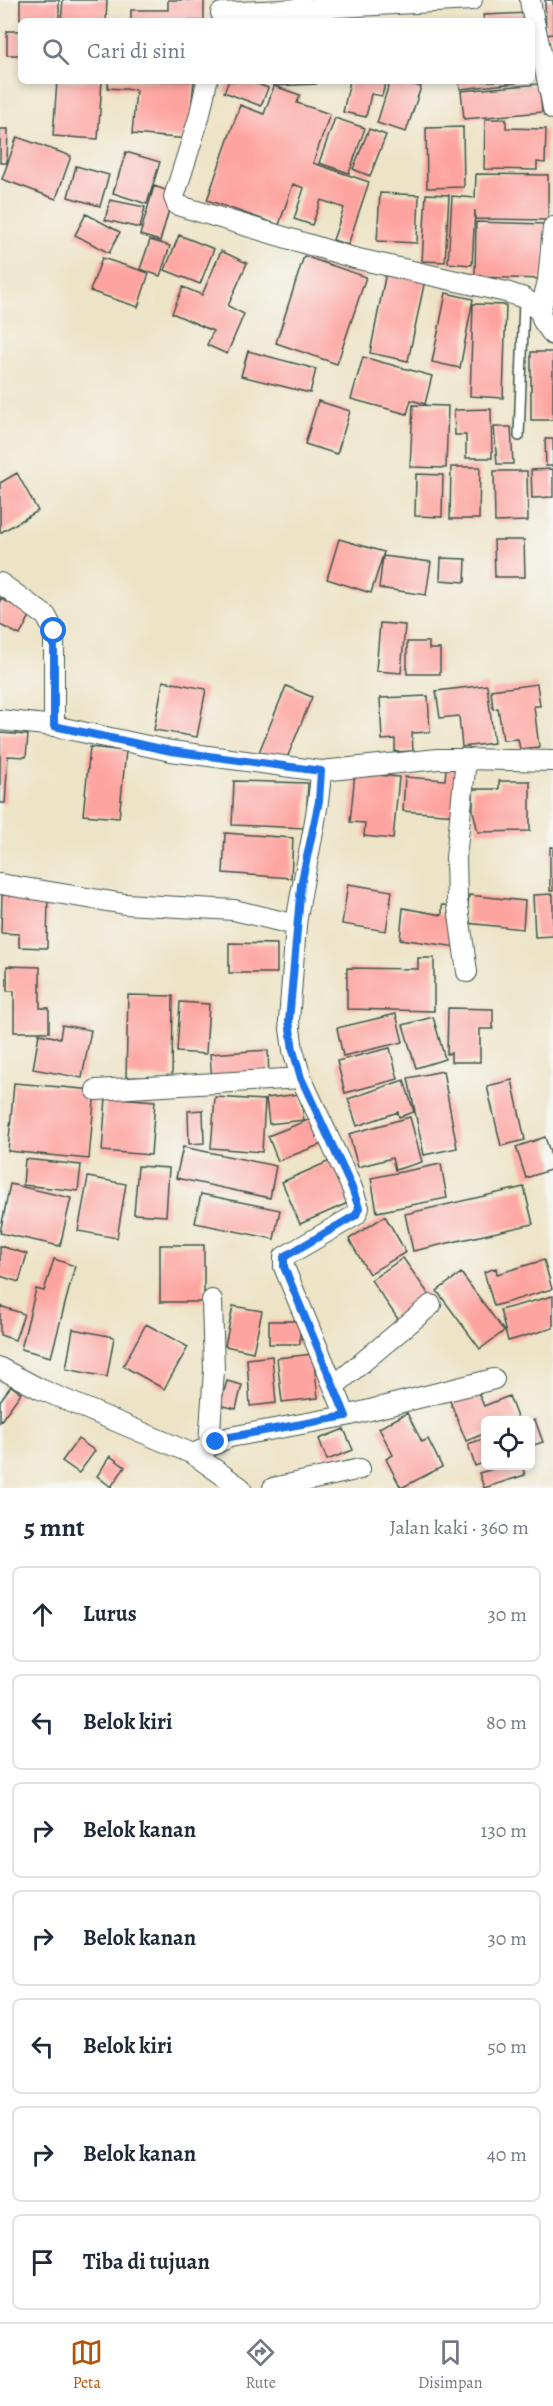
<!DOCTYPE html>
<html lang="id">
<meta charset="utf-8">
<style>
:root{--surface:#fff;--page:#f6f6f7;--text:#1f2937;--muted:#747a83;--line:#e0e1e3;--accent:#b45309}
body{margin:0;font-family:Alegreya,serif;background:var(--page);color:var(--text)}
.controls{position:absolute;right:18px;bottom:18px;display:grid;overflow:hidden;border-radius:9px;box-shadow:0 3px 9px #0003}
.controls button{width:54px;height:54px;display:grid;place-items:center;padding:0;border:0;border-bottom:2px solid var(--line);background:var(--surface);color:var(--text);font:30px sans-serif}
.stop{position:absolute;width:18px;height:18px;margin:-14px;border:4px solid #1a73e8;border-radius:50%;background:#fff}
.stop.end{background:#1a73e8;border-color:#fff;box-shadow:0 2px 6px #0008}
.list{margin:0;padding:0;list-style:none}
h2{display:flex;justify-content:space-between;align-items:center;height:78px;margin:0;padding:0 24px;font-size:26px}
h2 small{font-size:20px;font-weight:400;color:var(--muted)}
.list li{display:grid;grid-template-columns:39px 1fr auto;gap:18px;align-items:center;box-sizing:border-box;height:96px;margin:0 12px 12px;padding:0 12px;border:2px solid var(--line);border-radius:9px}
.list b{display:block;font-size:22px;white-space:nowrap}
.list em{font-size:20px;font-style:normal;color:var(--muted)}
.icon{flex:none;width:33px;height:33px;fill:none;stroke:currentColor;stroke-width:2;stroke-linecap:round;stroke-linejoin:round}
.map{position:relative;flex:none;width:553px;height:1488px;overflow:hidden}
.search{position:absolute;background:var(--surface);box-shadow:0 3px 9px #0003;left:18px;right:18px;top:18px;height:66px;display:flex;align-items:center;gap:15px;box-sizing:border-box;padding:0 21px;border-radius:9px;color:var(--muted);font-size:22px}
.sheet{height:834px;background:var(--surface)}
nav{display:flex;justify-content:space-around;align-items:center;box-sizing:border-box;height:84px;border-top:2px solid var(--line);background:var(--surface);font-size:16px;color:var(--muted)}
nav a{display:grid;justify-items:center;gap:3px}
nav .on{color:var(--accent)}
.map>svg:first-child{display:block}
.building{fill:#fea4a0}
.lines{fill:none;stroke-linecap:round;stroke-linejoin:round}
.lane-casing{stroke:#3e564a;stroke-width:12}
.street-casing{stroke:#3e564a;stroke-width:22}
.lane{stroke:#fff;stroke-width:9}
.street{stroke:#fff;stroke-width:20}
.route{stroke:#1a73e8;stroke-width:8}
</style>
<div class="map">
<svg width="553" height="1488" viewBox="0 0 553 1488">
<rect width="100%" height="100%" fill="#f6f6f2"/>
<filter id="ink" filterUnits="userSpaceOnUse"><feTurbulence type="fractalNoise" baseFrequency=".0167" numOctaves="2"/><feDisplacementMap in="SourceGraphic" scale="12" xChannelSelector="R" yChannelSelector="G"/><feConvolveMatrix kernelMatrix="1 2 1 2 8 2 1 2 1" color-interpolation-filters="sRGB"/></filter>
<filter id="wash" filterUnits="userSpaceOnUse"><feTurbulence type="fractalNoise" baseFrequency=".008" numOctaves="4" result="noise"/><feDisplacementMap in="SourceGraphic" scale="24" xChannelSelector="R" yChannelSelector="G"/><feGaussianBlur stdDeviation="1.35" result="paint"/><feColorMatrix in="noise" values="0 0 0 0 0 0 0 0 0 0 0 0 0 0 0 0 0 1.4 0 .05"/><feComposite in="paint" operator="in"/></filter>
<g filter="url(#wash)">
<rect width="100%" height="100%" fill="#ede3c6"/>
<g id="blocks">
<path class="building" d="M20,0h39v20l-39,-1z
M63,0h44l-1,21h-45z
M168,0h36v21h-73v-11h37z
M545,0h8v34l-7,1z
M529,13l1,8h-46l-1,-6z
M7,31h14v24h-14z
M57,81h45l-4,58 -45,-3z
M108,81h86l-6,58 -56,-5 4,-44 -28,-2z
M229,81h21l18,7 -7,18 -37,-14z
M274,81h42v3l-42,2z
M350,81h36l-4,15 -11,-2 -5,23 -23,-5z
M390,81h13l18,6 -15,45 -29,-9z
M459,81h57v2l-56,6z
M539,84l3,28 -78,7 -3,-28z
M274,86l26,9 -3,8 33,11 -17,49 56,19 -21,63 -15,-5 11,-32 -23,-8 -9,25 -18,-6 10,-31 -11,-4 -14,41 -72,-25 33,-95 24,9z
M335,118l30,10 -16,45 -30,-10z
M485,119h21v9l40,1 -1,34 -8,-1v8l-53,-1z
M463,127l1,60 -37,1 -1,-60z
M0,129h8l-1,34h-7z
M369,129l17,6 -16,41 -17,-7z
M17,137l54,19 -15,43 -54,-20z
M126,152l34,10 -13,42 -34,-11z
M76,166l33,9 -9,31 -32,-9z
M476,174l72,1v45l-73,-1v-9l-3,55 -24,-2 4,-67 23,2z
M154,186l20,7 -14,48 -20,-6z
M380,193l39,2 -2,48 -40,-2z
M426,194l23,1 -4,67 -23,-1z
M110,200l35,7 -5,21 -35,-8z
M86,214l34,18 -11,21 -34,-18z
M476,222l69,2 -1,55 -69,-2z
M179,235l35,14 -14,35 -35,-14z
M150,240l20,6 -10,30 -20,-7z
M221,251l26,12 -19,43 16,8 -17,40 -20,-9 6,-14 -41,-18 11,-26 19,8z
M304,256l62,21 -29,87 -61,-21z
M102,258l47,15 -11,34 -48,-16z
M387,267l39,8 -18,86 -38,-8z
M446,293l27,6 -13,69 -28,-6z
M473,304l33,1 -3,93 -33,-2z
M248,351l68,18 -6,24 -69,-17z
M531,352h22v68h-22z
M363,357l69,19 -7,28 -14,-4 -4,14 -56,-15z
M318,401l32,10 -13,43 -32,-10z
M413,405l35,1 -2,62 -36,-1z
M491,409l1,49h-26v-23h-11l-1,-25z
M494,427h17l2,37h-16z
M545,439h8v27h-7z
M451,467h29l-1,52h-29z
M553,469v28l-21,1 -1,-28z
M494,471h33l1,50 -33,1z
M17,473l21,38 -38,22v-50z
M416,474l27,1 -1,42 -27,-1z
M339,539l45,13 -13,41 -44,-14z
M494,540h30l1,37h-30z
M383,556l48,6 -5,33 -47,-7z
M441,558l25,1 -1,23 -25,-2z
M0,598l31,16 -11,21 -20,-10z
M380,623l25,2 -4,48 -25,-2z
M407,642h22v7h11v25h-33z
M163,681l43,8 -9,48 -43,-7z
M537,684l3,22h-6l5,41 -19,2 -2,-10 -15,1 -5,-32 -5,1 -2,-19z
M487,685l7,58 -32,4 -3,-31 -19,2 -4,-27z
M286,686l26,11 -27,66 -26,-11z
M428,696l2,36 -18,1 1,18 -18,1v-13l-13,1 -2,-42z
M0,733l28,2 -2,22 -18,-1 -3,47h-5z
M90,747l36,4 -7,67 -36,-3z
M446,769l14,1 -3,45 -54,-4 2,-34 40,3z
M355,773l44,4 -6,62 -29,-3 1,-13 -15,-1z
M234,781l74,2 -2,45 -74,-3z
M499,781h31v50l-52,1 -5,-21v-22h26z
M225,833l68,5 -2,40 -68,-5z
M550,847h3v44h-3z
M348,884l44,7 -6,40 -44,-7z
M553,894v42l-18,1 -2,-42z
M2,895l46,2 -1,51 -28,-1v-13l-18,-1z
M469,895l56,6 -2,28 -57,-6z
M442,905l12,1 3,41 -57,-8 3,-31 39,7z
M229,943l48,1v29h-48z
M418,958h16v53l-87,-2v-41l71,1z
M7,966l33,1v41h9v24h-35v-41h-7z
M128,995l45,1 -1,82 -46,-1z
M180,1002l29,2 -3,50 -29,-2z
M448,1008l45,1v20h-13v33h-29v-9l-4,1z
M396,1014l7,28 -60,14 -6,-28z
M433,1017l12,42 -29,9 -13,-43z
M62,1025l29,5 -9,48 -49,-9 6,-35 21,4z
M390,1048l8,31 -53,14 -8,-32z
M268,1050l1,28 -57,3 -2,-27z
M443,1071l14,77 -33,7 -16,-77z
M404,1080l10,32 -15,5 -1,-5 -41,14 -9,-27z
M512,1080l13,60 -24,6 -14,-60z
M14,1083l81,7 -6,69 -81,-8z
M300,1094l4,26 -35,4 -3,-26z
M106,1097l49,4 -4,54 -49,-4z
M215,1097l50,3 -3,52 -51,-4z
M203,1110l1,33 -15,1 -1,-33z
M318,1116l9,26 -49,19 -10,-25z
M410,1117l12,45 -27,8 -3,-12 -34,9 -9,-33z
M545,1137l8,25v7l-27,9 -10,-31z
M183,1147l93,19 -6,32 -94,-20z
M25,1159l56,6 -3,26 -55,-6z
M332,1160l18,42 -50,22 -18,-42z
M441,1164l6,34 -70,14 -6,-34z
M138,1166l31,2 -3,48 -32,-2z
M88,1177l38,7 -9,54 -39,-7z
M10,1184l61,14 -11,48 -60,-13z
M524,1187l9,37 -120,27 -8,-37z
M201,1194l79,16 -6,29 -79,-16z
M385,1216l21,36 -37,22 -20,-35z
M160,1245h44v57h-44z
M0,1246l27,8 -8,28 -19,-6z
M403,1258l29,41 -32,23 -29,-42z
M54,1259l21,7 -24,91 -30,-8 15,-60 8,2z
M544,1260l8,29 -58,17 -10,-34 12,-4 1,6z
M461,1273l43,58 -24,18 -43,-58z
M553,1296v32l-45,13 -8,-31z
M0,1306l24,8 -9,26 -15,-5z
M233,1306l29,5 -9,41 -28,-6z
M269,1321h31v23h-31z
M146,1324l42,23 -24,42 -41,-23z
M73,1329l41,8 -7,40 -41,-8z
M313,1354l5,44 -36,4 -5,-44z
M272,1356l4,47 -26,3 -3,-47z
M227,1381l15,4 -6,24 -16,-4z
M11,1386l10,7 -21,29v-21z
M477,1390l7,16 25,-10 9,24h-32v13l-20,8 -16,-40z
M407,1413l15,29 6,-3 14,28 -41,21 -15,-29 7,-4 -14,-27z
M535,1420l8,22 -12,4v-24z
M344,1429l9,21 -26,10 -8,-21z
M486,1438v24l-11,4 -7,-22z
M78,1439l17,12 -16,22 -17,-12z
M110,1456l15,11 -14,20 -14,-11z
M503,1466h19l3,9 -41,13 -5,-15z"/>
</g>
</g>
<g filter="url(#ink)">
<use href="#blocks" fill-opacity="0" stroke="#3e564a" stroke-width="1.5"/>
<g class="lines">
<defs>
<path id="lane" d="M519,436l5,-135"/>
<path id="street" d="M530,0c6,37 17,72 23,109
M221,13l251,-13
M207,81l-8,37 -25,79 3,8 177,53 152,34 18,6 16,14
M553,227l-5,54 -8,31 3,9 10,14
M0,583l46,33 8,15v95l117,25 150,20c-3,52 -18,102 -25,154
M0,720l54,6
M466,759l87,2
M321,771l117,-12h28l-10,99 1,42 10,72
M0,884l125,20 109,6 62,15 -7,96 4,29 8,28 51,110 7,20 -3,7 -72,42v10l62,149 -116,21 -37,17
M96,1090l205,-12
M0,1368l40,21 153,65 48,34
M334,1386l97,-81
M346,1416l148,-37
M209,1445l5,-75 -2,-70
M273,1488l87,-19"/>
</defs>
<use href="#lane" class="lane-casing"/>
<use href="#street" class="street-casing"/>
<use href="#lane" class="lane"/>
<use href="#street" class="street"/>
</g>
</g>
<g class="lines" filter="url(#ink)">
<path class="route" d="M54,631v95l117,25 150,20 -2,30 -18,84 -12,136 4,29 8,28 51,110 7,20 -3,7 -72,42v10l62,149 -116,21 -14,5"/>
</g>
</svg>
<div class="controls">
<button><svg class="icon" aria-label="locate" viewBox="0 0 24 24"><circle cx="12" cy="12" r="6"/><path d="M12 2v4M12 18v4M2 12h4M18 12h4"/></svg></button>
</div>
<div class="stop" style="left:54px;top:631px"></div>
<div class="stop end" style="left:216px;top:1442px"></div>
<div class="search"><svg class="icon" aria-label="search" viewBox="0 0 24 24"><circle cx="10" cy="10" r="6"/><path d="M15 15l6 6"/></svg>Cari di sini</div>
</div>
<section class="sheet">
<h2>5 mnt<small>Jalan kaki · 360 m</small></h2>
<ul class="list">
<li><svg class="icon" aria-label="ahead" viewBox="0 0 24 24"><path d="M12 20V5M6 11l6-6 6 6"/></svg><div><b>Lurus</b></div><em>30 m</em></li>
<li><svg class="icon" aria-label="left" viewBox="0 0 24 24"><path d="M17 20v-9H6M10 6l-5 5 5 5"/></svg><div><b>Belok kiri</b></div><em>80 m</em></li>
<li><svg class="icon" aria-label="right" viewBox="0 0 24 24"><path d="M7 20v-9h11M14 6l5 5-5 5"/></svg><div><b>Belok kanan</b></div><em>130 m</em></li>
<li><svg class="icon" aria-label="right" viewBox="0 0 24 24"><path d="M7 20v-9h11M14 6l5 5-5 5"/></svg><div><b>Belok kanan</b></div><em>30 m</em></li>
<li><svg class="icon" aria-label="left" viewBox="0 0 24 24"><path d="M17 20v-9H6M10 6l-5 5 5 5"/></svg><div><b>Belok kiri</b></div><em>50 m</em></li>
<li><svg class="icon" aria-label="right" viewBox="0 0 24 24"><path d="M7 20v-9h11M14 6l5 5-5 5"/></svg><div><b>Belok kanan</b></div><em>40 m</em></li>
<li><svg class="icon" aria-label="arrive" viewBox="0 0 24 24"><path d="M6 21V4h12l-3 4 3 4H6"/></svg><div><b>Tiba di tujuan</b></div></li>
</ul>
</section>
<nav>
<a class="on"><svg class="icon" aria-label="map" viewBox="0 0 24 24"><path d="M3 6l6-2 6 2 6-2v14l-6 2-6-2-6 2zM9 4v14M15 6v14"/></svg>Peta</a>
<a><svg class="icon" aria-label="directions" viewBox="0 0 24 24"><path d="M12 3l9 9-9 9-9-9zM9 14v-3h6M13 9l2 2-2 2"/></svg>Rute</a>
<a><svg class="icon" aria-label="saved" viewBox="0 0 24 24"><path d="M7 4h10v16l-5-4-5 4z"/></svg>Disimpan</a>
</nav>
